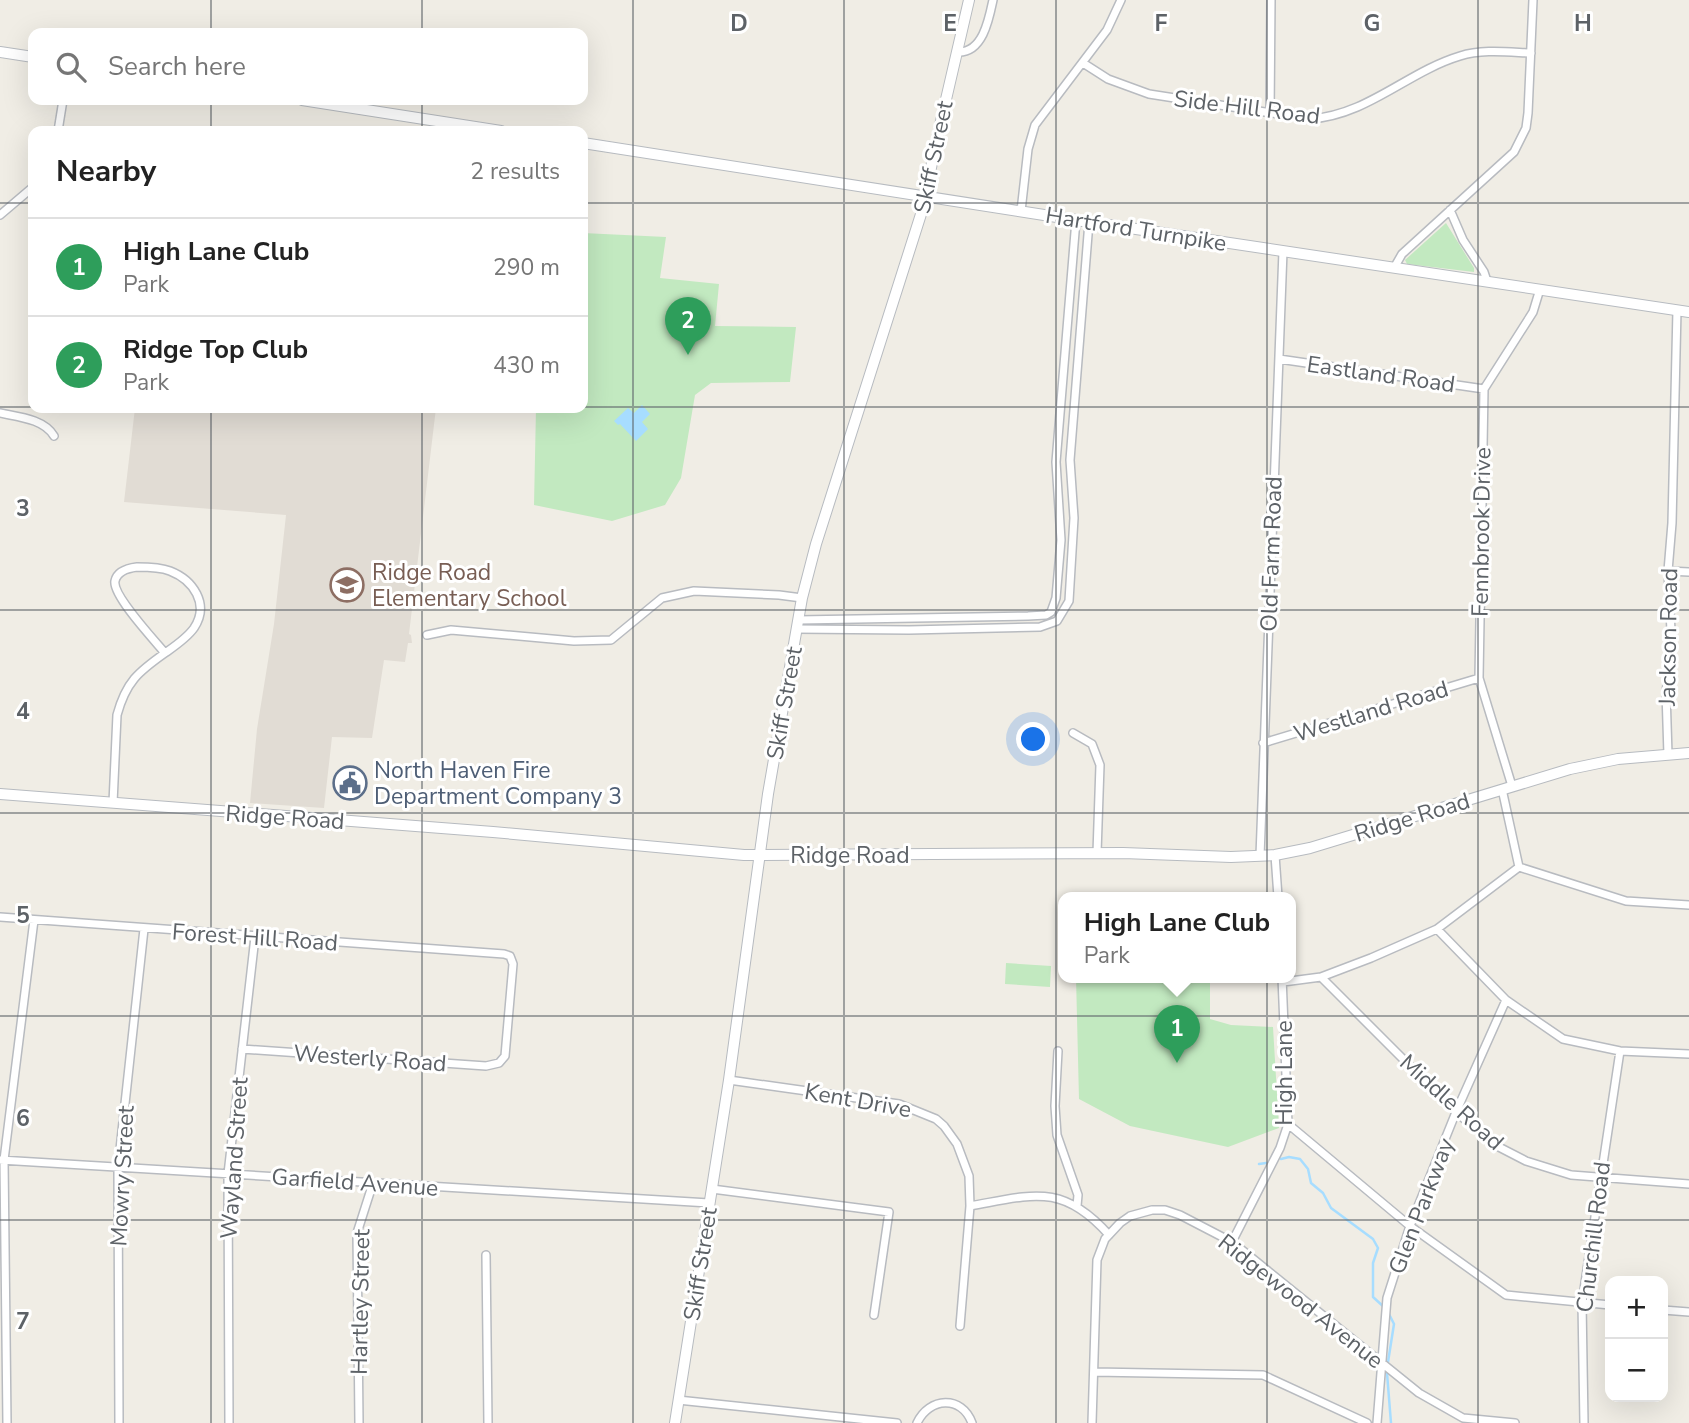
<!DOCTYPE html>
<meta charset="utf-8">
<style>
:root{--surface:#fff;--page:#f6f6f6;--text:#222;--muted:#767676;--line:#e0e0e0;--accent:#0f766e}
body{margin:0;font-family:"Nunito Sans",sans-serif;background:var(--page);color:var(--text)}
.controls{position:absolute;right:21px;bottom:21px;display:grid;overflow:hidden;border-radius:14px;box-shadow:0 7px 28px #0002}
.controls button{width:63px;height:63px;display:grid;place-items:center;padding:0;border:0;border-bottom:2px solid var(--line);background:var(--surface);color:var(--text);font:35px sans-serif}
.you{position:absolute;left:1034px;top:740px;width:24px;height:24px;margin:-18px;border:5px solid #fff;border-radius:50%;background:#1a73e8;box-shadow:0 0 0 10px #1a73e833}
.badge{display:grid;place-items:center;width:46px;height:46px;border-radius:50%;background:var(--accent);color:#fff;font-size:23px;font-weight:700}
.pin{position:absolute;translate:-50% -58px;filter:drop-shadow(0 2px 4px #0008)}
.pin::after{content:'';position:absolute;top:37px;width:24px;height:21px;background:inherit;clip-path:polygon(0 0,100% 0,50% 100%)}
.popup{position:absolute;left:1058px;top:892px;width:238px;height:91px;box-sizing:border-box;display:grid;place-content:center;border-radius:14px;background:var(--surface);filter:drop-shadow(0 2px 5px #0005);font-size:23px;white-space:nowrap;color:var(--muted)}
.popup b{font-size:26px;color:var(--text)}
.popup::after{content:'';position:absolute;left:50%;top:100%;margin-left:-14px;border:14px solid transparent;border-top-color:var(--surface)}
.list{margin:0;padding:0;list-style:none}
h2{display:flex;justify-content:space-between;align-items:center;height:91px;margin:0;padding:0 28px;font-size:30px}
h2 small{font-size:23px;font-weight:400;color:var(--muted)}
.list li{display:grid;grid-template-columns:46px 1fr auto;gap:21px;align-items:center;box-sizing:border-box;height:98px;padding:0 28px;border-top:2px solid var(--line)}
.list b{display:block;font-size:26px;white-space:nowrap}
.list p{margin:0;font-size:23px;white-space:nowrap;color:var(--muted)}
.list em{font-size:23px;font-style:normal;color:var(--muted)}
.icon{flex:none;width:38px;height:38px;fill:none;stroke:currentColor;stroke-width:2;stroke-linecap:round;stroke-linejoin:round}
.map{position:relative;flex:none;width:1689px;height:1423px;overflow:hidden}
.search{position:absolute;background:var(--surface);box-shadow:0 7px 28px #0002;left:28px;top:28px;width:560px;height:77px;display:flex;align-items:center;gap:18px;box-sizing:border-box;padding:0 24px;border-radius:14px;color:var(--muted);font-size:26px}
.panel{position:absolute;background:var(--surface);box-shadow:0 7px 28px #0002;left:28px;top:126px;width:560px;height:287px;border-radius:14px}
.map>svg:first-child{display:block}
.education{fill:#e1dcd4}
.green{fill:#c2e9c0}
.water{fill:#a7ddff}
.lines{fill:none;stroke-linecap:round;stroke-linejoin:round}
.stream{stroke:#a7ddff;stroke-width:2.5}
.street-casing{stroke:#b8bbc0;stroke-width:10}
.secondary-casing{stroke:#b7bbc0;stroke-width:12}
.street{stroke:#fff;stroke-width:7}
.secondary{stroke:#fff;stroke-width:10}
.grid{fill:none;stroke:#5d6267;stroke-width:2;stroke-opacity:0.55}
.labels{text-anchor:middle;stroke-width:6;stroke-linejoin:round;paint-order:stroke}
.street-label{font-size:23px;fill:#5d6267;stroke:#fff}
.education-label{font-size:23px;fill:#785e54;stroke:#fff;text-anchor:start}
.service-label{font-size:23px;fill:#4e5e75;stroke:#fff;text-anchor:start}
.grid-label{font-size:23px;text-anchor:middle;font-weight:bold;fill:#5d6267;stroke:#fff;stroke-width:6;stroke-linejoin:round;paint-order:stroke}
</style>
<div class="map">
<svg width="1689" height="1423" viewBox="0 0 1689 1423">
<rect width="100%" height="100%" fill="#f0ede5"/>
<path class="education" d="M135,408h301l-27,226 2,1 1,8h-4l-3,19 -21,-2 -12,78 -40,-1 -8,71 -74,-5 7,-74 17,-105 12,-109 -162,-13z"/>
<path class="green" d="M1446,223l28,45v4l-67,-8 -2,-4z
M583,233l83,4 -6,41 59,6 -4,42 81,1 -6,55 -79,1 -16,12 -14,83 -16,27 -53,16 -78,-16 2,-97h47z
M1006,963l45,3 -1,21 -45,-3z
M1076,977h117l17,4v38l21,6 42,2 6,101 -51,19 -98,-21 -51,-27z"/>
<path class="water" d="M642,405l8,9 -8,8 6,7 -12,12 -16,-17 -2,1 -4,-4 14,-13 6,5z"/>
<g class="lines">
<path class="stream" d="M1281,1159l8,-2 11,2 8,10 3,14 12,10 8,15 42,31 5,9 -5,15v34l12,11
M1259,1164l7,-1
M1388,1362l6,-38 -5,-10
M1387,1373l4,50"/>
<defs>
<path id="street" d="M959,52c24,0 30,-33 34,-52
M1083,63l25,16 41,15 161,25c58,-4 97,-47 150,-63 22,-7 47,-4 71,-3
M1270,113l1,-113
M58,131l5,-31
M1450,210l13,30 21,32 3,9
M1021,211l7,-62 7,-24 72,-95 14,-30
M0,215l33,-28
M1394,268l8,-14 112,-102 12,-24 2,-15 5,-113
M1279,359l205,30
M0,413c19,4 44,6 54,23
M137,567c11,0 23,0 33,4 23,9 40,33 24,57 -7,10 -19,18 -29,25 -10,-12 -53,-58 -50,-72 2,-10 14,-13 22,-14z
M1668,571l21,1
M798,620l230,-4 18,-1 5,-3 5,-14 5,-58 -5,-78 20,-242
M796,629l113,1 131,-3 17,-6 12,-20 5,-83 -4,-58 19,-238
M427,635l24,-5 123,11 37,-1 51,-42 32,-7 85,4 23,3
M1073,733l19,11 8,21 -3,88
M1263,743l216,-65
M1668,755l-2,-63 6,-41 -4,-80 4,-48 5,-213
M1512,786l-33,-108 5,-289 49,-77 7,-23
M1502,789l17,78
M113,803l4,-88c9,-33 21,-43 48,-62
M1275,855l3,42
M1260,856l23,-605
M1519,867l107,34 63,4
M0,917l504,37 6,2 3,8 -8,92 -6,7 -13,3 -244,-17
M1437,929l69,71 57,39 57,12 69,3
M1321,977l50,-19 66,-29 82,-62
M1283,982l38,-5 135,135 39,33 31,16 45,14 118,9
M1058,1051l-3,55 2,29 21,60 -1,11
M729,1080l170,24 37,15 8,7 13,18 12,32 1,30 -10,120
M1288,1124l122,102 96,69 104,10
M0,1160l709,43
M712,1189l177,23 -15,103
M970,1206c62,-11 92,-24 139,29
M1232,1242l48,-94 8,-24 -6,-147
M486,1255l2,168
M1663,1310l26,2
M1094,1372l169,3 104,48
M678,1400l219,23
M7,1423l-3,-263 30,-240
M119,1423l-1,-255 26,-239
M229,1423l-1,-249 27,-237
M359,1423l-2,-190 16,-50
M917,1423c12,-26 45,-28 55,0
M1092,1423l5,-163 8,-21 15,-16 10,-7 22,-6h13l15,5 52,27 187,151 44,25 52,5
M1377,1423l10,-125 23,-72 46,-114 50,-112
M1584,1423l-2,-120 38,-252"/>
<path id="secondary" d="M0,52l33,5
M302,100l199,31
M583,143l493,77 613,92
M0,794l493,38 251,23 379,-2 108,4 44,-2 35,-7 260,-79 48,-10 71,-6
M675,1423l54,-343 39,-286 34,-196 14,-54 106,-333 16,-77 31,-134"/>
</defs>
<use href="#street" class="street-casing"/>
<use href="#secondary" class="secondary-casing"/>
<use href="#street" class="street"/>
<use href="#secondary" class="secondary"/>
</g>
<path class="grid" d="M211,0v33M422,0v33M633,0v1423M844,0v1423M1056,0v1423M1267,0v1423M1478,0v1423M211,100v31M422,100v31M0,203h33M583,203h1106M0,407h33M583,407h1106M211,408v1015M422,408v1015M0,610h1689M0,813h1689M0,1016h1689M0,1220h1689"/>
<defs>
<symbol id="school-ring" viewBox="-11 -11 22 22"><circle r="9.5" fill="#fff" stroke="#8d6e63" stroke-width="1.5"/><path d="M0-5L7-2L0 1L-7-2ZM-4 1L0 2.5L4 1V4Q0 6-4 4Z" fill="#8d6e63"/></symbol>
<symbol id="civic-ring" viewBox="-11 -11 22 22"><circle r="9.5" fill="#fff" stroke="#5c6f8a" stroke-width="1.5"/><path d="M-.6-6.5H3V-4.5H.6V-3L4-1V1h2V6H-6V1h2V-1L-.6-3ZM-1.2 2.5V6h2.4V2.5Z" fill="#5c6f8a"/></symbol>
</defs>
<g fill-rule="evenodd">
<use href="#school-ring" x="328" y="566" width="38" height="38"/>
<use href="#civic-ring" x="331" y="764" width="38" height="38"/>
</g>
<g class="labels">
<g class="street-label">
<text transform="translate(1247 107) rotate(7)" y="8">Side Hill Road</text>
<text transform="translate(933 157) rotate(-78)" y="8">Skiff Street</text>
<text transform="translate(1136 229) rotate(9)" y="8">Hartford Turnpike</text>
<text transform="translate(1381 374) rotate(8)" y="8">Eastland Road</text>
<text transform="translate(1481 532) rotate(-89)" y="8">Fennbrook Drive</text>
<text transform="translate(1271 554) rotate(-88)" y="8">Old Farm Road</text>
<text transform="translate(1668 637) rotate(-89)" y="8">Jackson Road</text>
<text transform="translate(784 703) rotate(-80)" y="8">Skiff Street</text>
<text transform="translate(1371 711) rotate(-17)" y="8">Westland Road</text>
<text transform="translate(285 817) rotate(4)" y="8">Ridge Road</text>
<text transform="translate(1412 817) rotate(-17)" y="8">Ridge Road</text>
<text x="850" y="863">Ridge Road</text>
<text transform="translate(255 937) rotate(4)" y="8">Forest Hill Road</text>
<text transform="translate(370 1058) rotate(4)" y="8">Westerly Road</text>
<text transform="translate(1284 1073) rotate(-90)" y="8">High Lane</text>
<text transform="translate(858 1100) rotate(10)" y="8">Kent Drive</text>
<text transform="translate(1452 1102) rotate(42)" y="8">Middle Road</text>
<text transform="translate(234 1158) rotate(-86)" y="8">Wayland Street</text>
<text transform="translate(122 1176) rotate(-87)" y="8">Mowry Street</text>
<text transform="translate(355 1182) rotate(4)" y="8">Garfield Avenue</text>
<text transform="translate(1421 1206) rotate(-69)" y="8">Glen Parkway</text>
<text transform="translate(1593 1237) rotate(-83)" y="8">Churchill Road</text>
<text transform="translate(700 1264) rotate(-81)" y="8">Skiff Street</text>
<text transform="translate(1301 1301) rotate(38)" y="8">Ridgewood Avenue</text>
<text transform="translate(360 1302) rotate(-89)" y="8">Hartley Street</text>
</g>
<g class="education-label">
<text x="372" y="580">Ridge Road<tspan x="372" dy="26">Elementary School</tspan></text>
</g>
<g class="service-label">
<text x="374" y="778">North Haven Fire<tspan x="374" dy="26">Department Company 3</tspan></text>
</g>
</g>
<g class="grid-label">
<text x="739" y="31">D</text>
<text x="950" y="31">E</text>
<text x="1161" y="31">F</text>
<text x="1372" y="31">G</text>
<text x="1583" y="31">H</text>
<text x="23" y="516">3</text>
<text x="23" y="719">4</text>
<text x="23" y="923">5</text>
<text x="23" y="1126">6</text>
<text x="23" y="1329">7</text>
</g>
</svg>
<div class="controls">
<button>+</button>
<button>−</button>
</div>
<div class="you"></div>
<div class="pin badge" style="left:1177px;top:1063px;background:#2e9e5b">1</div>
<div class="popup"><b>High Lane Club</b>Park</div>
<div class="pin badge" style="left:688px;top:355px;background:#2e9e5b">2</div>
<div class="search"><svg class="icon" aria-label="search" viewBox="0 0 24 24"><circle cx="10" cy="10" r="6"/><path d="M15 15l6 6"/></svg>Search here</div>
<section class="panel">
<h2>Nearby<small>2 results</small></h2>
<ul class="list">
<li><span class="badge" style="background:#2e9e5b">1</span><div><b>High Lane Club</b><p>Park</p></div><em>290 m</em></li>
<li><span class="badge" style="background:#2e9e5b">2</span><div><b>Ridge Top Club</b><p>Park</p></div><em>430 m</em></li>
</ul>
</section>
</div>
